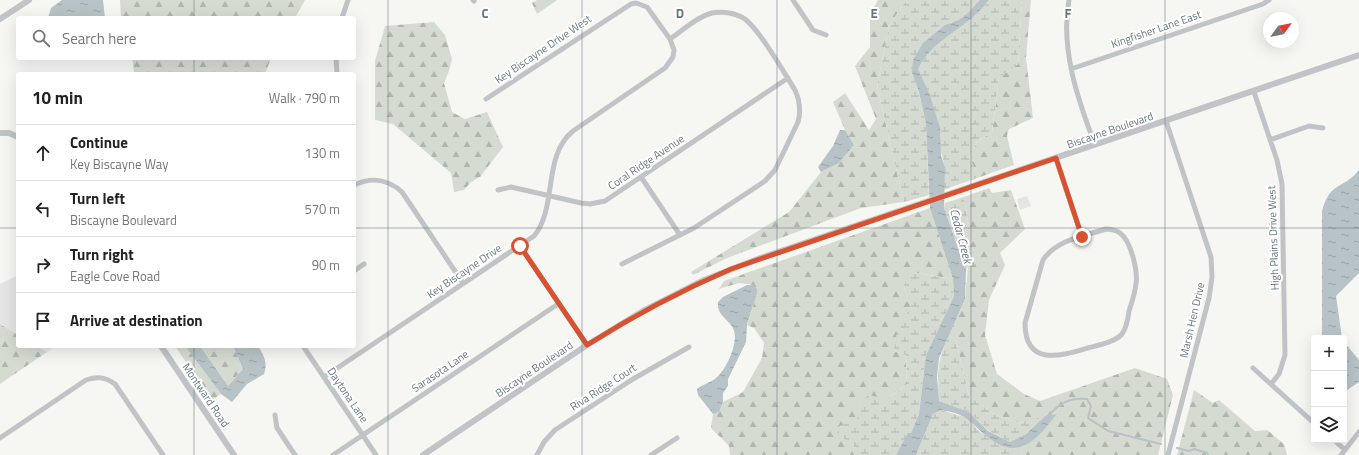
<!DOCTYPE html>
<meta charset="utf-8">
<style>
:root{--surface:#fff;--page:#f6f6f6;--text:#222;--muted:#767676;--line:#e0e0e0}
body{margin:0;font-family:"Titillium Web",sans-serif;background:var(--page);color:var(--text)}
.controls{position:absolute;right:12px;bottom:12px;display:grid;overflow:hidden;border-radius:4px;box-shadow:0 4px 16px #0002}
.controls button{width:36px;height:36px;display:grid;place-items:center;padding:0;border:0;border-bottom:1px solid var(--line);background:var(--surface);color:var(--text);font:20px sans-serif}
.compass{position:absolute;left:1263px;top:12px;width:36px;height:36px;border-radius:50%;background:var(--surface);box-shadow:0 4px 16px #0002;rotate:57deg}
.stop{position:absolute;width:12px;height:12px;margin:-9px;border:3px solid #d85231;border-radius:50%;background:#fff}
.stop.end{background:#d85231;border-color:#fff;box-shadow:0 1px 4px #0008}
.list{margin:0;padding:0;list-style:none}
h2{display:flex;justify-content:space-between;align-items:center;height:52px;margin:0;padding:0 16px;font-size:17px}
h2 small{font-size:13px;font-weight:400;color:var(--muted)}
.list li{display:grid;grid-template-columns:26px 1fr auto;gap:12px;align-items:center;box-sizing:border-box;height:56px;padding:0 16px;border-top:1px solid var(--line)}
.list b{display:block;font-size:15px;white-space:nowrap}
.list p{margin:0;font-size:13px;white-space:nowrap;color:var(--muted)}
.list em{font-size:13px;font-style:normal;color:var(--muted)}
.icon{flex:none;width:22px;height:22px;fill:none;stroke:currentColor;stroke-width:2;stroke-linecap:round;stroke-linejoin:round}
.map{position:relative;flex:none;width:1359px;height:455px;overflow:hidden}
.search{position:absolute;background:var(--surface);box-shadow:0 4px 16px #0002;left:16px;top:16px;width:340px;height:44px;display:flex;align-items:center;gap:10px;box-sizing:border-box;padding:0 14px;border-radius:4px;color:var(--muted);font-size:15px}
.panel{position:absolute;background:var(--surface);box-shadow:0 4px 16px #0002;left:16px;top:72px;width:340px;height:276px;border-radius:4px}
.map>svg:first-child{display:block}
.built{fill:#e4e5e4}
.forest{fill:url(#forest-firs)}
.wetland{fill:url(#wetland-marsh)}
.water{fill:url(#water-ripples)}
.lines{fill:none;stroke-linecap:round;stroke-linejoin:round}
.stream{stroke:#b7c3c6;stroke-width:2}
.minor{stroke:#c0c4c7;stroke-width:5}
.tertiary{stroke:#c0c4c7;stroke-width:6}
.route{stroke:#d85231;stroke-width:5}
.grid{fill:none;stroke:#677782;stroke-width:1;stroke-opacity:0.55}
.labels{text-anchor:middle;stroke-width:4;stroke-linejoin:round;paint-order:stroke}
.street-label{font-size:11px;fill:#677782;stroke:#fff}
.water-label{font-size:12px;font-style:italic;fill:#63787f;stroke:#fff}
.grid-label{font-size:13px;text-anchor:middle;font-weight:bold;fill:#677782;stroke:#fff;stroke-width:4;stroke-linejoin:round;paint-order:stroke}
</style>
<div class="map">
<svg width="1359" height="455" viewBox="0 0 1359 455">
<defs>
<pattern id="forest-firs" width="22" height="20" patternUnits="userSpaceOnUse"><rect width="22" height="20" fill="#d6dbd2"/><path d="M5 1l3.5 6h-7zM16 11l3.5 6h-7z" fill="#b1b6b0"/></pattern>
<pattern id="wetland-marsh" width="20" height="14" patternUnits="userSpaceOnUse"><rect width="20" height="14" fill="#d6dbd2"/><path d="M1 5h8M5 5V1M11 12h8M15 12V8" fill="none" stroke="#b1b6b0"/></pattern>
<pattern id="water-ripples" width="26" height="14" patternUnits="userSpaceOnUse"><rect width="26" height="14" fill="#b7c3c6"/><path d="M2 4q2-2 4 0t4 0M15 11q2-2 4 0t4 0" fill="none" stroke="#99a3a6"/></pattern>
</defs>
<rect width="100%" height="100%" fill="#f6f6f3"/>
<path class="built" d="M1027,196l4,10 -11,4 -3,-11z
M18,275v60l-18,-11v-40z
M36,346h21l-10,6z"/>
<path class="forest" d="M120,0h185l-10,18h-174z
M537,0h20l-20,14 -5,-11z
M878,0h29l-18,25 -12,61 27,116 -43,6 -134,50 -34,17 -2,-3 98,-60 32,-40 18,-9 15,-18 -9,-15 -12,-28 12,-9 24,37 7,-11 -21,-53 15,-19v-33z
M1022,0h9l-5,58 7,60 -24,11 -2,7 7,29 -34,12 -11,-19 8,-16 15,-10 7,-54 19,-14z
M434,22l11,13 7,24 -3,12 -5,12 8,29 13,7 22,-7 16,35 -23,30 -9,5 -7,8 -10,2 -3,-19 -58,-49 -18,-4v-59l10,-35z
M132,58h139l-6,16h-122l-9,-2z
M989,188l3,5 19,-3 14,39 -25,24 5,12 -16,35 -4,35 12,39 27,20 16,7 95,-33 32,11 6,16 -15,60h-137l2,-9 13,-9 20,-23 -37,9 -24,-8 -26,-19 -13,-55 -7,-6 16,-36 3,-33 -6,-31 6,-13 -4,-25z
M930,208l23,71 -36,-6 -13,14 8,22 -18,42 12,4 1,29 -21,15 -26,3 -6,53h-124l-1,-9 -18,-18 2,-14 6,-2 4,-10 20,-10 19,-34 2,-15 -10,-15 -7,-3 10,-31 -4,-9 -14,-2 -20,6 5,-8z
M0,324l18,11v11h18l11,6 -47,32z
M175,346h10l36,48 -9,6z
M200,346h33l10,23 -15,17z
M1194,390l19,13 6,-3 36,31 12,-1 17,14 3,11h-110z"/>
<path class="wetland" d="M907,0h73c-7,9 -17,23 -29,22l-39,51 7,19 7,32 3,71 -25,7 -27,-116 12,-61z
M989,0h33l-4,64 -19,14 -7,54 -15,10 -8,16 11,19 -37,13 2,-23 -27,-98c15,-31 50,-40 71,-69z
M964,197l4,25 -6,13 6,31 -2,5 -22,-63 1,-5z
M917,273l36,6 1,17 -28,59 -7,59 -8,19 -3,1 -12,21h-42v-10l-17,-11 2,-8 18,-6 3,-18 9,-7 17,4 21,-15 -1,-29 -12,-4 5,-31 13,-11 -8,-22 2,-7z
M949,335l7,6 13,55 26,19 24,8 26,-7 -19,18 -16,8 -21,-11 -20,-19 -30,-11c-2,-30 -2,-39 10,-66z
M941,410l26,8 13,14 28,15 15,-1 -2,9h-105l17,-41z"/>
<path class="water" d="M62,0h41l2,18h-57l3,-10z
M980,0h9c-21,29 -56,38 -71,69l12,26 10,33 1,28 4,11 -1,41 22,63 -1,28 -26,59 -2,19 2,24 30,11 19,19 22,11 16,-8 19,-18 12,-2c-9,10 -20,27 -34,32 -22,9 -41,-15 -56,-27 -6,-5 -18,-8 -26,-9l-8,4 -17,41h-20l12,-22h3l8,-19 7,-59 28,-59 -1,-17 -23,-71 -4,-84 -7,-32 -7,-19 1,-13 10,-17 22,-18 14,-5 9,-7z
M840,130h5l9,15 -15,18 -18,9 -3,-5 15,-21z
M1359,170v103l-23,23 6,42h-20v-127c8,-30 22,-22 37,-41z
M747,285h6l4,4v5l-10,30 -1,18 -18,37v7l-5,7v9l-4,10 -6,2 -15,-19 -1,-6c6,-5 13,-6 19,-11 11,-9 26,-41 15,-53 -7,-9 -14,-11 -13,-23l5,-5z
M1344,342l15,18v22l-15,10z
M185,346h15l28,40 15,-17 -10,-23h25c6,10 10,16 6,28l-17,10 -15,18 -11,-8z"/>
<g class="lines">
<path class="stream" d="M1048,416c12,-13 22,-19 39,-17l4,7 -3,12 20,13 53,13
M1177,448l12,3 5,-2 13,4 1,2"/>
<path class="minor" d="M473,0l1,1
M793,0l20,30 13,5
M1069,0c-9,49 9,100 26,145
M342,18l6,-18
M336,58l1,16
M1071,69l192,-65 6,-4
M1254,92l23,68 5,24 3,171 -6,19 -8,10
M1166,121l45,136 1,20 -3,21 -41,157
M1270,140l39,-14 14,2
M1056,159l26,78
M641,177l39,58
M354,185c17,-8 34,-6 48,7l61,91
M498,190l13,-3 70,16 9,1 15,-3 183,-123
M1106,229c5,0 10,1 14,4 11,8 18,38 16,51 -1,9 -4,18 -7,27 -1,7 -2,16 -7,23 -7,8 -23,11 -34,14 -27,8 -63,19 -63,-25l18,-63c13,-20 41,-24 63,-31z
M520,246l67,99
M622,264l72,-36 71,-47 10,-11 23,-48c3,-11 2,-21 -3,-32 -12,-19 -34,-58 -50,-71 -9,-6 -22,-8 -33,-6 -15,4 -29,17 -42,26
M354,271l10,-7
M303,346l73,109
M1253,368l61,55
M324,377l210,-141c24,-29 8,-80 39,-105l92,-63 8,-11 1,-7 -4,-11 -23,-32 -11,-4 -5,1 -145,95
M275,415l2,13 18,27
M0,438l86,-58c12,-4 19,-3 29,4l48,71
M1334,440l11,10
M333,455l225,-151
M537,455l7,-13 11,-12 78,-51 56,-32
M651,455l26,-17
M1341,455l18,-23"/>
<path class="tertiary" d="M0,19l29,-19
M0,133h9l9,4
M161,346l73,109
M423,455l164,-110 56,-34 61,-31 59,-23 596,-202"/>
</g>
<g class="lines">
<path class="route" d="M520,246l67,99c46,-29 93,-54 144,-76l325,-111 26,79"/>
</g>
<path class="grid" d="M194,0v18M388,0v455M582,0v455M777,0v455M971,0v455M1165,0v455M194,58v16M0,228h18M354,228h1005M194,346v109"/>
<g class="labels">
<g class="street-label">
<text transform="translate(1156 29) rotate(-19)" y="4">Kingfisher Lane East</text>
<text transform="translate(543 49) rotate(-34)" y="4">Key Biscayne Drive West</text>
<text transform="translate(1110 130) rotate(-19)" y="4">Biscayne Boulevard</text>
<text transform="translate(646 162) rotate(-34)" y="4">Coral Ridge Avenue</text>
<text transform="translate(1273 238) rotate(-92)" y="4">High Plains Drive West</text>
<text transform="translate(464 271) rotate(-34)" y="4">Key Biscayne Drive</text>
<text transform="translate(1192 320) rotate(-77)" y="4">Marsh Hen Drive</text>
<text transform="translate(534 369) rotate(-34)" y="4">Biscayne Boulevard</text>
<text transform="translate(440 371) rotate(-34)" y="4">Sarasota Lane</text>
<text transform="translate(603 387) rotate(-33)" y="4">Riva Ridge Court</text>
<text transform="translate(206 395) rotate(56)" y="4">Montward Road</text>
<text transform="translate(348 395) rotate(56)" y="4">Daytona Lane</text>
</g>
<g class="water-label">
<text transform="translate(961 236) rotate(75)" y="4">Cedar Creek</text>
</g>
</g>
<g class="grid-label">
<text x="485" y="18">C</text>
<text x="680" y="18">D</text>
<text x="874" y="18">E</text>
<text x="1068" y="18">F</text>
</g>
</svg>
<div class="controls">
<button>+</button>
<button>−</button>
<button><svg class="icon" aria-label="layers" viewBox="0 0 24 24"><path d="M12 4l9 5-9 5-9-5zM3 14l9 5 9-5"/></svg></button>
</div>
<svg class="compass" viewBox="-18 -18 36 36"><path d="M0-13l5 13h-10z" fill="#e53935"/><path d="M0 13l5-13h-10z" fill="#767676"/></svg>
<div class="stop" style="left:520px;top:246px"></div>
<div class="stop end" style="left:1082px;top:237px"></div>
<div class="search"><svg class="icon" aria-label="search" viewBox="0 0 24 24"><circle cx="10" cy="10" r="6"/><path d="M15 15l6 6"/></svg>Search here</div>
<section class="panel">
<h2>10 min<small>Walk · 790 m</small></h2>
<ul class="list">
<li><svg class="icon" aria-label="ahead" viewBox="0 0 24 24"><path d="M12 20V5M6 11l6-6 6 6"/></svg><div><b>Continue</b><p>Key Biscayne Way</p></div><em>130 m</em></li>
<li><svg class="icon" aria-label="left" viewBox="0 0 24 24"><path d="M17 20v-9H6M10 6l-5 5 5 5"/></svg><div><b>Turn left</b><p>Biscayne Boulevard</p></div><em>570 m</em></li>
<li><svg class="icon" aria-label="right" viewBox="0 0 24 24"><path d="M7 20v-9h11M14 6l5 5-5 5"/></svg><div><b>Turn right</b><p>Eagle Cove Road</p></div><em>90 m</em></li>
<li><svg class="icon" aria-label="arrive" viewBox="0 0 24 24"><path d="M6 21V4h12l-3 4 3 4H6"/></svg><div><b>Arrive at destination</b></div></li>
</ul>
</section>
</div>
